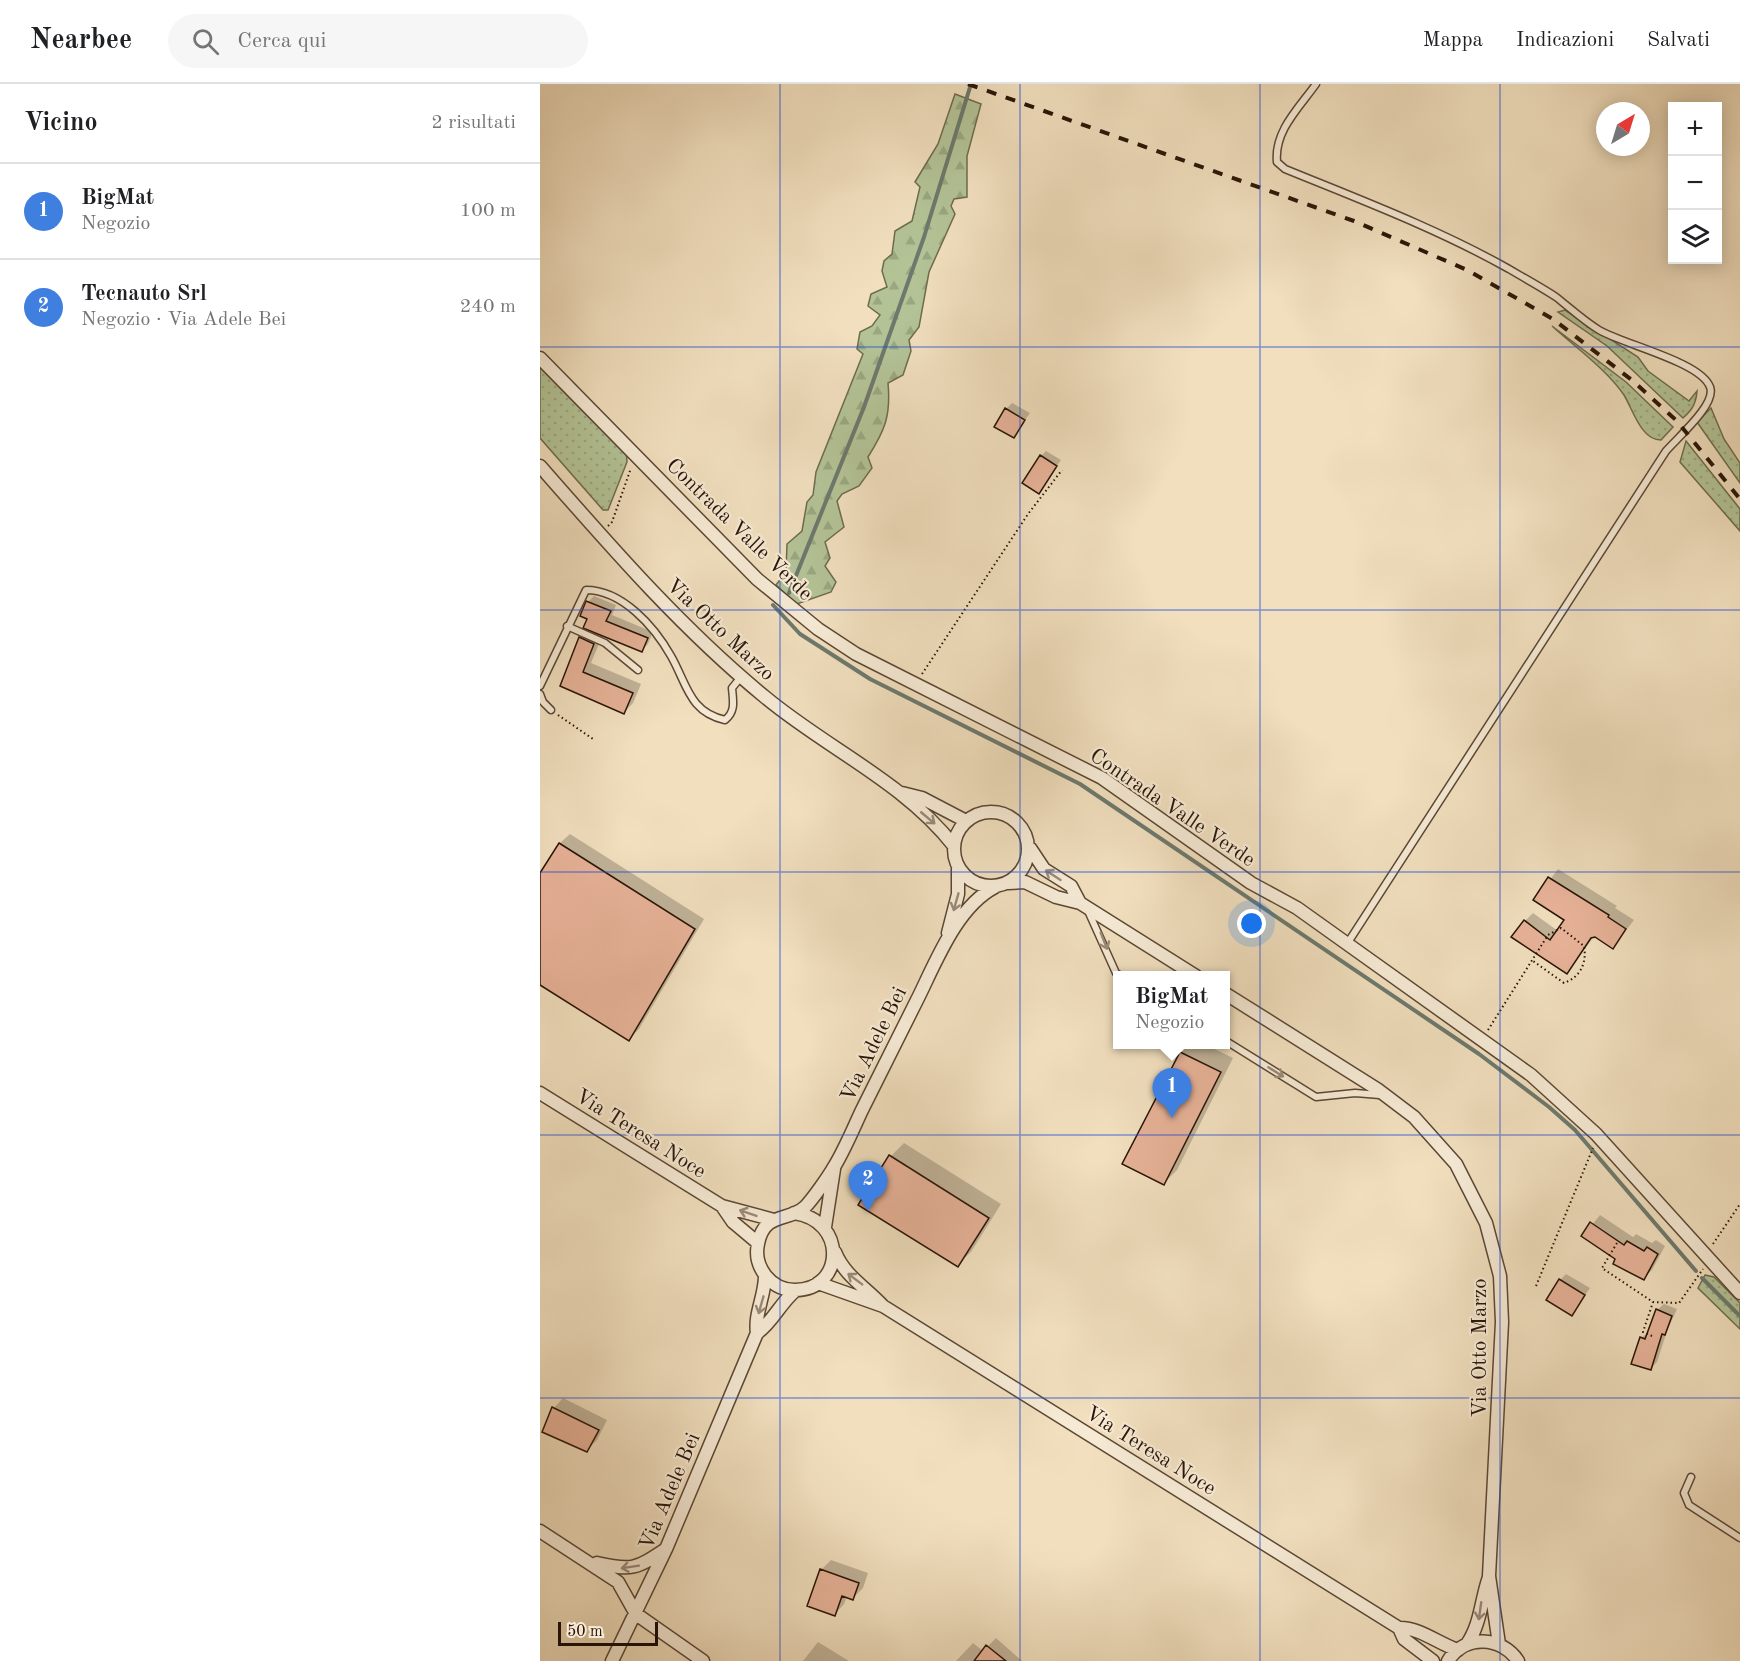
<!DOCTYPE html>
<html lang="it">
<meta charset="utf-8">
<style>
:root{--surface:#fff;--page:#f6f6f6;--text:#202124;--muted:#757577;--line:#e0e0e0;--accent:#7c3aed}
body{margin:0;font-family:"Old Standard TT",serif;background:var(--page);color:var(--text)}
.controls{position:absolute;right:18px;top:18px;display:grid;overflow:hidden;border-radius:0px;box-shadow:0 3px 15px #0003}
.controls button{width:54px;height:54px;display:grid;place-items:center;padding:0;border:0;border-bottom:2px solid var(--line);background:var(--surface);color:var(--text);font:30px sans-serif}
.compass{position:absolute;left:1056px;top:18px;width:54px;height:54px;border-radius:50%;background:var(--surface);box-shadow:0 3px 15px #0003;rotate:38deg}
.scale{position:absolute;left:18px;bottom:15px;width:100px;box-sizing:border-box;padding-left:6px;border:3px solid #291406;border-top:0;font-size:16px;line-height:21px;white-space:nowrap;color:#291406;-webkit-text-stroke:4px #f6ead5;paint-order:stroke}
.you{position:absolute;left:712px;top:840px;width:21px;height:21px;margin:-15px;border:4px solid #fff;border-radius:50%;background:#1a73e8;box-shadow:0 0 0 9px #1a73e833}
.badge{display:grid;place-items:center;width:39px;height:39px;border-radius:50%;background:var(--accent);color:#fff;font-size:20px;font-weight:700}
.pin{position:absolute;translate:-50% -50px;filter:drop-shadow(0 2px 3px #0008)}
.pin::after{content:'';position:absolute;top:32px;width:21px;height:18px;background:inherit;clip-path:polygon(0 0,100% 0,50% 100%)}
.popup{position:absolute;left:573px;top:887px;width:117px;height:78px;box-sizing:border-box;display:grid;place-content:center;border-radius:0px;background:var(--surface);filter:drop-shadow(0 2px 4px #0005);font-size:20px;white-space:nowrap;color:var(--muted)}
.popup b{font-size:22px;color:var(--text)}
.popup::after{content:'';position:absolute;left:50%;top:100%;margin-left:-12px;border:12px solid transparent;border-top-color:var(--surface)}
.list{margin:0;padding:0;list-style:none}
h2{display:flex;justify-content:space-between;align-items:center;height:78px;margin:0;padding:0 24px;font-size:26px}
h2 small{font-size:20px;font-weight:400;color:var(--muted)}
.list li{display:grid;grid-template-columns:39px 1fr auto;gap:18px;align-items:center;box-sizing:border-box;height:96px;padding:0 24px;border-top:2px solid var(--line)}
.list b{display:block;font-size:22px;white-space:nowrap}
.list p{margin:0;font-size:20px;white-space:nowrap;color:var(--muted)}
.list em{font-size:20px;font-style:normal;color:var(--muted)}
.icon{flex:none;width:33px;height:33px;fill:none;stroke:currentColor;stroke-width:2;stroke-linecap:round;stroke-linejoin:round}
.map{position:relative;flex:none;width:1200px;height:1577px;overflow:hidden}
header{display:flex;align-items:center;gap:36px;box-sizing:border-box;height:84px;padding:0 30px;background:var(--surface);border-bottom:2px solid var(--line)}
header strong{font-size:28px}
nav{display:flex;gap:33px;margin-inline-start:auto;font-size:21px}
.search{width:420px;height:54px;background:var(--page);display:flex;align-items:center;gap:15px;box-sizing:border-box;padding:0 21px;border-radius:33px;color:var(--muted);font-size:22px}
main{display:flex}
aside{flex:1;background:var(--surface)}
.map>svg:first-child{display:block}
.grass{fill:url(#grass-dots);stroke:#6e6c4e;stroke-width:1.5}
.forest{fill:url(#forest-firs);stroke:#6e6c4e;stroke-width:1.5}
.shadow{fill:#0003}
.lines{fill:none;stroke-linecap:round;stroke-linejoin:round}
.stream{stroke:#6d796d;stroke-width:4}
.building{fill:#e7b298;stroke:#291406;stroke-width:1.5}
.service-casing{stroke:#5b4734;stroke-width:9}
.minor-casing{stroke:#5b4734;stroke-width:15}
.path{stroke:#291406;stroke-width:2;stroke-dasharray:1.5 3;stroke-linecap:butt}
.service{stroke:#f6ead5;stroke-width:6}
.minor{stroke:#f6ead5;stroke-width:12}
.rail{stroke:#291406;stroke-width:4;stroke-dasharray:10 10;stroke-linecap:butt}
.oneway{stroke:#9a8a78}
.grid{fill:none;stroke:#1d4ed8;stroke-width:1.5;stroke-opacity:0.55}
.labels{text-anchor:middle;stroke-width:4.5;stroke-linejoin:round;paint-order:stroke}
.street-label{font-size:21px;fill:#291406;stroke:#f6ead5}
</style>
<header>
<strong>Nearbee</strong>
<div class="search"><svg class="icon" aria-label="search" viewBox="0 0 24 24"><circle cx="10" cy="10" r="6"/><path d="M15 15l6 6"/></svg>Cerca qui</div>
<nav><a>Mappa</a><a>Indicazioni</a><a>Salvati</a></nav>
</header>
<main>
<aside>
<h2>Vicino<small>2 risultati</small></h2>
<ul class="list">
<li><span class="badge" style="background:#3f7fe0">1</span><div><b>BigMat</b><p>Negozio</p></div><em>100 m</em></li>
<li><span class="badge" style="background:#3f7fe0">2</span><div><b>Tecnauto Srl</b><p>Negozio · Via Adele Bei</p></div><em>240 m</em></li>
</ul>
</aside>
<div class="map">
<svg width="1200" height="1577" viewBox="0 0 1200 1577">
<defs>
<pattern id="grass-dots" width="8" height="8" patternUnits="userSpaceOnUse" patternTransform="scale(1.5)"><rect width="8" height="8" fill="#b3c396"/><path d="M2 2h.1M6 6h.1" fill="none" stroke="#9aa780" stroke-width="1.8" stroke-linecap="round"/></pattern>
<pattern id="forest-firs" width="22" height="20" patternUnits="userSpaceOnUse" patternTransform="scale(1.5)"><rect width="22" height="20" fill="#b3c396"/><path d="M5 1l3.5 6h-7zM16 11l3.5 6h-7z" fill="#9aa780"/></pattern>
</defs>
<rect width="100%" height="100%" fill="#f1dfbe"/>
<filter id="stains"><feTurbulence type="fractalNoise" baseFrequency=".00333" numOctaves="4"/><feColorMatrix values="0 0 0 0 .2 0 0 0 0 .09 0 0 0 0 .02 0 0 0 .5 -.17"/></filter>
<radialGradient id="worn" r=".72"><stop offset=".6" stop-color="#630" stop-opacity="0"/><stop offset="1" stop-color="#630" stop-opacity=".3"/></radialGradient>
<path class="grass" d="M1025,226l73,47 10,14 41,30 8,-10c-1,13 -5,19 -14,27l-76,-72 -49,-34z
M1012,242l74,56 47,45 -12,13c-20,0 -28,-30 -37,-45 -18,-26 -49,-48 -72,-69z
M0,281l86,84 1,13 -19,48h-5l-63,-72z
M1171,324l13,31 16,24v20l-43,-61z
M1146,357l54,68v22l-60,-69z
M1165,1191l9,2 26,26v26l-42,-41z"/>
<path class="forest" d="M415,10l26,10 -14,52v41l-13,2 -3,7 4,8 -26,58 -10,55 -10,13 2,11 -8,24 -15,8c3,33 -3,47 -20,74l4,11 -13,18 -17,8 -5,7 7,26 -19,15 5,16 -5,8 11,16 -5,10 -34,12 -21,-19 10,-13 1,-28 15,-13 5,-29 6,-7 3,-23 47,-118 -6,-5 3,-17 12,-6 8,-11 -12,-9 3,-12 16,-7 -5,-16 2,-10 8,-7 3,-23 17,-10 8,-34 -5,-5 23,-38z"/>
<path class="shadow" d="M472,319l18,10 -16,23 -8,-27z
M506,367l15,9 -23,32 3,-36z
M54,512l22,9 -4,10 41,17 -5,12 -6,6 -39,-16 -12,29 50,21 -8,19 -9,9 -62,-27 19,-47 9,-9 -2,-27z
M30,750l134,85 -65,110 -10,10 -89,-56v-107l20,-33z
M1018,785l59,37 -2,2 19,12 -21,27 -18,-12 -28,37 -42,-51 8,-8 25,18 8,-12 -31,-19z
M649,960h15l29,14 -56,112 -14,14 18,-131z
M364,1059l97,61 -30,48 -14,13 -66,-109z
M1060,1131l33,22 3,-3 16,9 4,-3 9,6 -13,24 -8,8 -61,-42z
M1026,1190l24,14 -18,26 -12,-34z
M1124,1220l13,5 -10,22 -10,31 -6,6 -10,-30 8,-6 8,-22z
M23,1314l44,22 -10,20 -10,10 -33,-42z
M291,1476l37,13 -5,15 -10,10 -6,-2 -3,8 -9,10 -14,-44z
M456,1554l26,23h-66l17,-18 10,8z
M278,1558l31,19h-46z"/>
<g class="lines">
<path class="stream" d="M249,509l75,-186 60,-170 47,-153
M233,521l27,29 70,45 210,105 399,270 70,53 26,23 121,141
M1162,1194l38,38"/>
</g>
<path class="building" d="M465,324l20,12 -11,18 -20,-11z
M500,371l17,11 -18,28 -17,-11z
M46,517l25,10 -5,10 42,17 -6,14 -59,-24 4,-9 -7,-3z
M39,553l15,7 -11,28 50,21 -9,21 -64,-28z
M19,759l136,86 -66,112 -89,-56v-112z
M1008,793l61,38 -1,2 18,12 -13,20 -18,-12 -4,1 -24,36 -56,-37 13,-17 26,20 14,-20 -31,-20z
M640,968l41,20 -57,113 -42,-21z
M349,1071l100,63 -31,49 -100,-62z
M1050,1138l34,23 3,-4 17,10 3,-4 11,7 -14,26 -31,-16 2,-5 -34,-23z
M1019,1195l26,16 -13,21 -26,-16z
M1116,1225l16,7 -7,19 -3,-1 -11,36 -20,-6 9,-27 5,2z
M12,1323l47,23 -12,22 -45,-20z
M280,1485l39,14 -6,17 -11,-4 -7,20 -28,-10z
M446,1561l20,16h-32z"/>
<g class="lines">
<defs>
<path id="service" d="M776,0c-17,24 -42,47 -39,78l8,7c76,31 153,60 224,100 15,9 32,18 47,28 14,11 28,24 43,33 26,15 102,32 111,57 7,17 -33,51 -44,64l-319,493
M27,542l38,17 33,27
M0,602l46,-96c36,0 68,36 85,66 16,28 18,56 54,64 11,-9 8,-19 7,-32l9,-11
M0,610l3,8 8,8
M549,829l27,60 5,3
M686,957l90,56 39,-4 25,2
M1151,1393l-7,16 5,12 51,33"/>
<path id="minor" d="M0,274l217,221 61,50 38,25 246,124 149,105 46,25 234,167 65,59 144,159
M0,382c71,81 142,163 225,231 61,51 139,85 189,149
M362,709l20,5 44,23
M414 765a37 37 0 1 1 74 0a37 37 0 1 1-74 0Z
M490,764l14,21 27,17 9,17
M468,799l17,-1 31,15 24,6 116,73
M408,849l10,-39v-26
M686,910l151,95 37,28 42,47 30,59 14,53 2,46 -13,254 10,68
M0,1009l182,113 52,14
M182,1122l11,16 25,21
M254,1129c53,7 51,77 1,77 -24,0 -42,-23 -37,-46 6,-33 31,-22 47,-37 7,-7 24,-31 29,-40 11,-18 19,-38 28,-57 19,-38 38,-76 57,-114 18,-37 39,-90 76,-109
M285,1143l9,-58
M295,1168c9,23 30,35 47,53
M278,1199l65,23 516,322 5,11 29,22
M217,1249c-3,-19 8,-37 8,-57
M0,1447l78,51 18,32 67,47
M57,1479c35,8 39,6 69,-14
M859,1544c20,-1 40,16 59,22
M927,1560c14,-20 14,-45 22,-67
M72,1577l54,-112 91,-216c16,-11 23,-30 39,-43
M908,1577c16,-27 54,-25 70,0"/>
</defs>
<use href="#service" class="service-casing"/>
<use href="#minor" class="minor-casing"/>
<path class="path" d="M68,442l4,-4 19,-54
M382,590l106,-160 34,-44
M18,631l35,24
M948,946l60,-95 13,-7 23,18c3,16 -3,31 -20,37l-31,-22
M1077,1159l-15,25 51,34 26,1 24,-34
M1173,1160l27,-40
M996,1202l57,-138
M1112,1252l-9,-4 10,-30"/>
<use href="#service" class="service"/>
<use href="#minor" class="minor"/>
<path class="rail" d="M428,0l386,137 113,49 86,49 80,62 44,40 63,78"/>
</g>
<defs><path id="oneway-shaft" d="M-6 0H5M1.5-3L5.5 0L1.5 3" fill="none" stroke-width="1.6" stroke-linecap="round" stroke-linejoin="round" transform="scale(1.5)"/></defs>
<g class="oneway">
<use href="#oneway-shaft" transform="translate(388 734) rotate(40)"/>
<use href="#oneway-shaft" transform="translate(513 791) rotate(-147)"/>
<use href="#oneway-shaft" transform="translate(416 818) rotate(106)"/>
<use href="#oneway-shaft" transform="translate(564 857) rotate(68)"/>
<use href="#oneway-shaft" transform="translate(736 988) rotate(32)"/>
<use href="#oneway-shaft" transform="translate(208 1129) rotate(-161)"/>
<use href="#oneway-shaft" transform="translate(315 1195) rotate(-143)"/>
<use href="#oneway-shaft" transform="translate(221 1221) rotate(106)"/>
<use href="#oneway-shaft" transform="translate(90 1483) rotate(171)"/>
<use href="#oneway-shaft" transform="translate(940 1527) rotate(98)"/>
</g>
<path class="grid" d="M240,0v1577M480,0v1577M720,0v1577M960,0v1577M0,263h1200M0,526h1200M0,788h1200M0,1051h1200M0,1314h1200"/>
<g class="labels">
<g class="street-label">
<text transform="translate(200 445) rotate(44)" y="7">Contrada Valle Verde</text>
<text transform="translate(181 545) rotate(43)" y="7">Via Otto Marzo</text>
<text transform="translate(633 723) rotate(34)" y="7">Contrada Valle Verde</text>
<text transform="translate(333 960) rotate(-64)" y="7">Via Adele Bei</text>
<text transform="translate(101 1049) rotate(32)" y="7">Via Teresa Noce</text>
<text transform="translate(939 1264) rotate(-90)" y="7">Via Otto Marzo</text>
<text transform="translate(611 1366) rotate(32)" y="7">Via Teresa Noce</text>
<text transform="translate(129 1407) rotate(-67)" y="7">Via Adele Bei</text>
</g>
</g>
<rect width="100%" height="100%" filter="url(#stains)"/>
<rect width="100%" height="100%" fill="url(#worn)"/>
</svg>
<div class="controls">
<button>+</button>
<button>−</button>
<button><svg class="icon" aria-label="layers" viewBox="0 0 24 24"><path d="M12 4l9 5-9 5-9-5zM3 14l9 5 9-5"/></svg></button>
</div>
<svg class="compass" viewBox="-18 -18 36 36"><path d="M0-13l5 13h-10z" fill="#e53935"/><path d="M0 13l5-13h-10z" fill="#757577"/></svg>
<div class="scale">50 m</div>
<div class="you"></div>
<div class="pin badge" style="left:632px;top:1034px;background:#3f7fe0">1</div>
<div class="popup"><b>BigMat</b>Negozio</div>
<div class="pin badge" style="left:328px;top:1127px;background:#3f7fe0">2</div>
</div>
</main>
